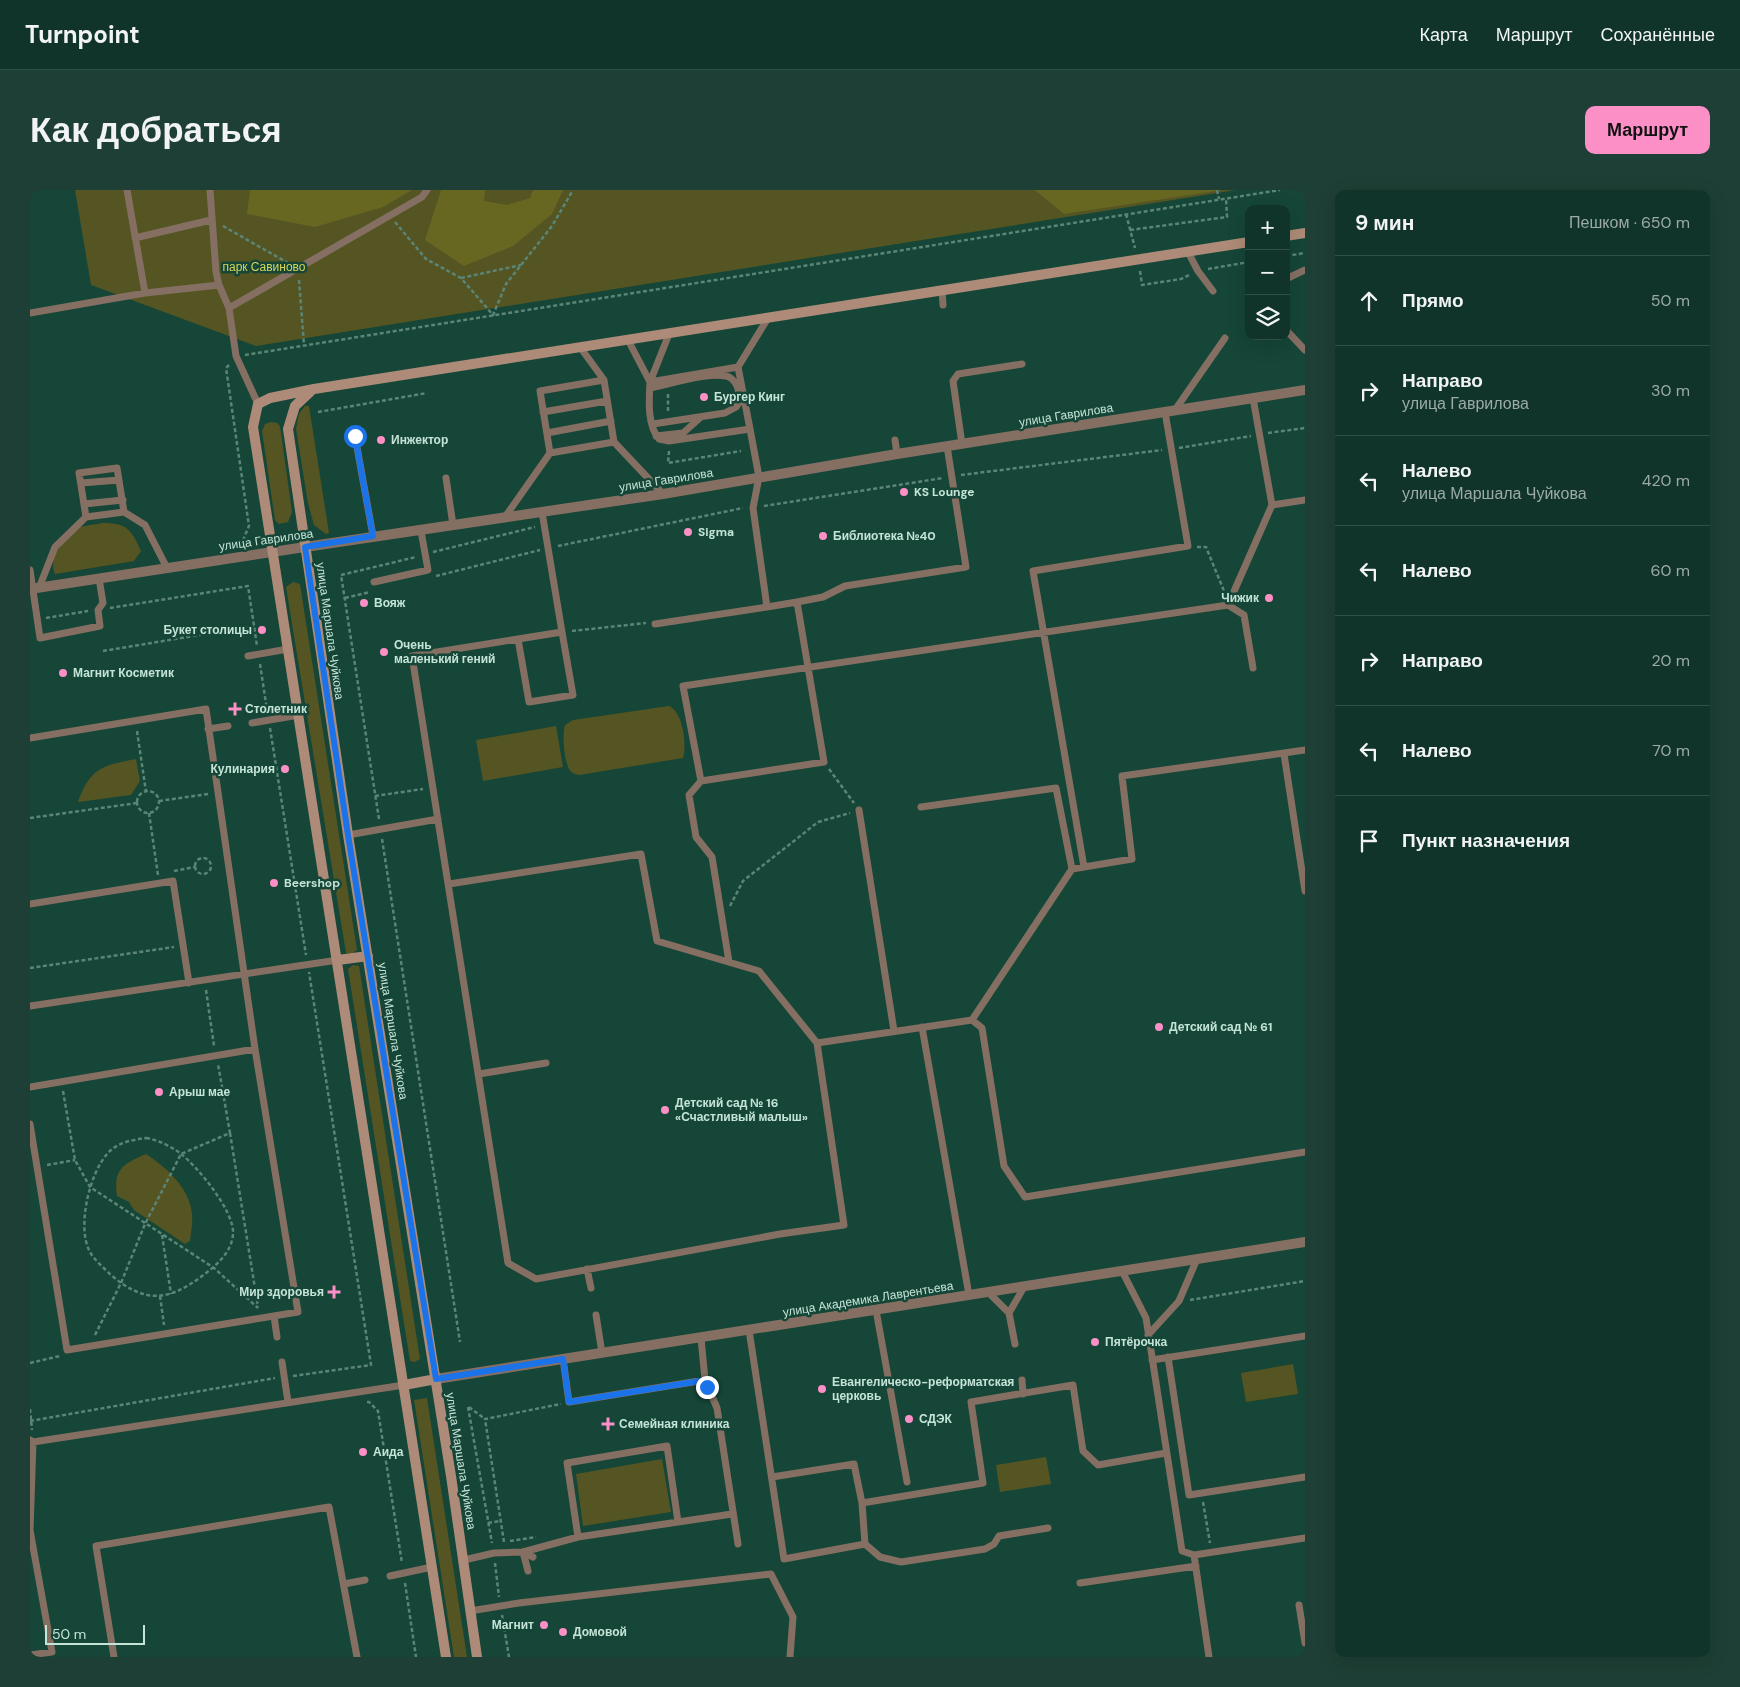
<!DOCTYPE html>
<html lang="ru">
<meta charset="utf-8">
<style>
:root{--surface:#103429;--page:#1e3f35;--text:#f1f3f6;--muted:#9caaa8;--line:#304f46;--accent:#fb8fc6}
body{margin:0;font-family:"DM Sans",sans-serif;background:var(--page);color:var(--text)}
.controls{position:absolute;right:15px;top:15px;display:grid;overflow:hidden;border-radius:10px;box-shadow:0 5px 20px #0002}
.controls button{width:45px;height:45px;display:grid;place-items:center;padding:0;border:0;border-bottom:1px solid var(--line);background:var(--surface);color:var(--text);font:25px sans-serif}
.scale{position:absolute;left:15px;bottom:12px;width:100px;box-sizing:border-box;padding-left:5px;border:2px solid #c5e4d8;border-top:0;font-size:14px;line-height:18px;white-space:nowrap;color:#c5e4d8;-webkit-text-stroke:4px #154637;paint-order:stroke}
.stop{position:absolute;width:15px;height:15px;margin:-11px;border:4px solid #1a73e8;border-radius:50%;background:#fff}
.stop.end{background:#1a73e8;border-color:#fff;box-shadow:0 1px 5px #0008}
.list{margin:0;padding:0;list-style:none}
h2{display:flex;justify-content:space-between;align-items:center;height:65px;margin:0;padding:0 20px;font-size:21px}
h2 small{font-size:16px;font-weight:400;color:var(--muted)}
.list li{display:grid;grid-template-columns:32px 1fr auto;gap:15px;align-items:center;box-sizing:border-box;height:90px;padding:0 20px;border-top:1px solid var(--line)}
.list b{display:block;font-size:19px;white-space:nowrap}
.list p{margin:0;font-size:16px;white-space:nowrap;color:var(--muted)}
.list em{font-size:16px;font-style:normal;color:var(--muted)}
.icon{flex:none;width:28px;height:28px;fill:none;stroke:currentColor;stroke-width:2;stroke-linecap:round;stroke-linejoin:round}
.map{position:relative;flex:none;width:1275px;height:1467px;overflow:hidden;border-radius:10px}
header{display:flex;align-items:center;gap:30px;box-sizing:border-box;height:70px;padding:0 25px;background:var(--surface);border-bottom:1px solid var(--line)}
header strong{font-size:24px}
nav{display:flex;gap:28px;margin-inline-start:auto;font-size:18px}
.intro{display:flex;align-items:center;justify-content:space-between;box-sizing:border-box;height:120px;padding:0 30px}
h1{margin:0;font-size:35px}
.button{padding:12px 22px;border-radius:10px;background:var(--accent);color:#111;font-size:18px;font-weight:700}
main{display:flex;gap:30px;padding:0 30px}
aside{flex:1;background:var(--surface);border-radius:10px;box-shadow:0 5px 20px #0002}
.map>svg:first-child{display:block}
.green{fill:#545522}
.forest{fill:#676722}
.lines{fill:none;stroke-linecap:round;stroke-linejoin:round}
.path{stroke:#5b8577;stroke-width:2.5;stroke-dasharray:4 2.5;stroke-linecap:butt}
.service{stroke:#856f63;stroke-width:7}
.minor{stroke:#856f63;stroke-width:10}
.tertiary{stroke:#856f63;stroke-width:10}
.secondary{stroke:#ae8b78;stroke-width:10}
.route{stroke:#1a73e8;stroke-width:6}
.poi-dot{fill:#fb8fc6;stroke:#154637;stroke-width:2}
.labels{text-anchor:middle;stroke-width:5;stroke-linejoin:round;paint-order:stroke}
.park-label{font-size:12px;fill:#d5d55c;stroke:#154637}
.poi-label{font-size:12px;font-weight:bold;fill:#c5e4d8;stroke:#154637;text-anchor:start}
.street-label{font-size:12px;fill:#c5e4d8;stroke:#154637}
</style>
<header>
<strong>Turnpoint</strong>
<nav><a>Карта</a><a>Маршрут</a><a>Сохранённые</a></nav>
</header>
<div class="intro"><h1>Как добраться</h1><a class="button">Маршрут</a></div>
<main>
<div class="map">
<svg width="1275" height="1467" viewBox="0 0 1275 1467">
<rect width="100%" height="100%" fill="#154637"/>
<path class="green" d="M45,0h1161l-980,156 -165,-61z
M275,216h4l20,127 -3,1 -12,-9 -6,-22 -12,-74 3,-15z
M241,232l6,1 3,3 12,86 -4,10 -9,2 -4,-4 -13,-89 3,-7z
M72,333c25,0 29,6 39,28l-7,10 -79,13c-6,-13 3,-35 15,-43 8,-5 23,-6 32,-8z
M263,392l7,2 57,366 -6,4 -5,-1 -60,-366z
M639,516c14,6 18,38 14,52l-104,17c-4,-1 -7,-1 -10,-6 -5,-10 -7,-33 -4,-44l8,-5z
M526,536l7,41 -80,14 -7,-41z
M106,569l4,22 -9,14 -53,7c12,-34 25,-37 58,-43z
M323,775l6,1 61,393 -5,3 -5,-1 -62,-392z
M116,964c20,13 44,34 46,60 1,8 -1,18 -2,27l-5,3 -51,-34 -5,-8 -12,-6c-4,-27 6,-32 29,-42z
M1263,1174l5,30 -52,8 -5,-29z
M397,1208l40,259h-13l-40,-257z
M1016,1267l5,27 -51,8 -4,-27z
M632,1269l9,53 -88,14 -7,-52z"/>
<path class="forest" d="M220,0h162l-29,17 -68,20 -68,-13z
M411,0h44l-1,11 23,4 23,-7 3,-8h30l-11,24 -39,32 -49,20 -39,-26z
M1005,0h188l-159,24z"/>
<g class="lines">
<path class="path" d="M1187,0l2,9
M1096,24l9,34
M365,32l31,37 35,19 32,37 13,-31 46,-58 21,-36
M193,36l65,37
M1100,40l97,-13 -1,-19
M1256,66l19,-3
M1178,79l41,-7
M1110,81l2,14 39,-6 8,-4
M431,88l60,-13
M269,90l5,65
M215,165l1035,-165
M199,175l-3,3 23,158 -6,14
M638,204v19
M288,222l109,-19
M1238,243l37,-5
M1149,258l72,-12
M639,261l-1,12 73,-12
M931,285l201,-25
M734,316l179,-28
M528,356l185,-38
M1167,357h9l18,44
M403,362l102,-25
M406,386l104,-26
M315,408l25,-6
M80,418l138,-22 9,60
M16,428l42,-7
M542,441l74,-8
M73,461l151,-25
M230,474l7,46
M240,538l36,227
M107,541l9,61
M799,579l25,34
M107 612a11 11 0 1 1 22 0a11 11 0 1 1-22 0Z
M345,606l48,-7
M129,611l49,-7
M119,623l9,62
M0,628l107,-15
M349,629l-38,-244 75,-18
M352,649l78,503
M165 676a8 8 0 1 1 16 0a8 8 0 1 1-16 0Z
M144,681l21,-4
M700,716l13,-25 75,-59 32,-9
M0,778l144,-21
M176,800l8,56
M33,901l12,69 15,27 124,81 44,40
M200,943l28,174
M116,948c12,2 24,8 34,15 18,14 55,59 53,81 -1,18 -17,32 -31,42 -33,25 -57,28 -91,-1 -7,-7 -18,-16 -22,-25 -12,-25 1,-78 19,-97 10,-11 24,-13 38,-15z
M17,975l28,-5
M132,1045l9,59
M130,1106l4,29
M1160,1110l115,-19
M65,1145l26,-52 24,-59 36,-70 49,-21 -12,-69
M0,1173l30,-7
M263,1186l78,-11 -62,-393
M337,1212h2l9,9 24,152
M438,1217l24,136
M439,1217l16,12
M0,1219l2,21
M0,1231l245,-43
M1173,1312l7,41
M458,1333l12,-2
M480,1351l26,-4
M474,1352l-19,-123 76,-15
M465,1373l4,34
M375,1393l11,74
M472,1425l7,42"/>
<path class="service" d="M97,0l18,103
M180,0l6,82 3,13
M105,48l76,-18
M1158,62l10,19 15,20
M1256,89l19,-9
M912,100l1,15
M199,118l193,-111 5,-7
M0,123l115,-20 74,-8 10,23 7,48 22,48
M1256,133l1,8 18,19
M598,150l22,42 19,-48
M550,157l24,33 10,62 49,52
M708,177l12,62 -81,12 -10,-2c-12,-14 -10,-39 -9,-57z
M708,177l30,-49
M620,198c17,-3 64,-18 79,-11 9,5 10,15 11,24l-4,6 -11,6 -72,11
M1223,208l19,107 33,-5
M1145,220l50,-72
M513,222l64,-11
M720,239l9,48 -6,31 14,99 30,-5 27,160 -123,19 -18,-95 545,-81 44,-100
M517,243l64,-12
M325,246l18,100
M626,246l27,-3 18,-16
M865,250l2,14
M932,254l-9,-63 5,-7 64,-10
M520,263l-10,-62 64,-11
M416,288l7,47
M51,293l38,-3
M54,314l39,-4
M512,322l20,120 -150,24 96,607 28,16 244,-45 64,-9 -27,-182
M56,327l-7,-44 38,-5 7,44
M475,327l45,-64 64,-11
M0,380l10,68 60,-12 -2,-16 5,-7 -4,-25
M344,392l54,-12 -7,-39
M9,398l16,-41 31,-30 38,-5 21,13 22,43
M767,412l26,-5 22,-11 121,-19 -19,-121
M1198,415l16,10 9,53
M625,434l112,-17
M488,449l11,63 44,-7 -11,-63
M218,466l40,-7
M222,533l47,-8
M178,539l20,-3
M0,548l176,-29 49,340 43,263 -231,38 -37,-226
M1254,564l21,137
M671,591l-12,14 7,42 16,20 17,105
M891,617l135,-19 16,81 -100,151
M829,620l35,221
M318,645l90,-16
M1054,677l-51,-296 155,-25 -23,-134
M1042,679l60,-10 -10,-83 183,-26
M419,694l192,-30 16,87 102,30 58,72 155,-23 10,8 22,138 21,31 280,-45
M0,714l143,-23 16,102
M0,816l308,-46
M892,837l47,268
M449,884l67,-11
M0,897l225,-38
M557,1079l4,19
M1092,1081l24,47 36,233 12,4
M958,1102l21,21 15,-26
M846,1120l31,172
M979,1123l6,31
M566,1125l6,38
M244,1126l3,21
M719,1140l35,229 81,-15 -3,-41 -8,-39 -82,13
M1118,1145l31,-34 18,-42
M1138,1167l21,138 116,-18
M533,1169l6,43 136,-22 -4,-42
M1122,1170l153,-24
M252,1172l6,40
M675,1190l12,28 21,136
M992,1190l1,14
M0,1250l3,2 371,-57
M832,1313l121,-20 -12,-81 102,-17 10,66 15,14 68,-12
M648,1332l54,-8
M835,1354l15,13 21,5 84,-13 9,-5 5,-8 49,-8
M493,1362l5,19
M493,1362l10,5
M434,1370l30,-7 29,-1 55,-15 100,-15 -11,-76 -100,17 11,74
M360,1386l42,-9
M1050,1393l116,-17
M314,1394l21,-4
M1269,1415l6,38
M440,1421l49,-8 252,-29 22,43 -3,40
M0,1465l22,-3 -22,-122 3,-88
M84,1467l-18,-111 233,-39 28,150
M1179,1467l-15,-102 111,-17"/>
<path class="minor" d="M275,357l358,-53 234,-40 408,-64
M406,1189l869,-137"/>
<path class="tertiary" d="M0,399l275,-42"/>
<path class="secondary" d="M1256,46l19,-3
M281,201l-16,15 -7,23 60,406 103,641 26,181
M308,770l30,-4
M374,1195l32,-6
M416,1467l-193,-1230 5,-23 12,-6 44,-9 935,-147"/>
</g>
<g class="lines">
<path class="route" d="M325,246l18,100 -68,11 43,288 88,544 127,-20 6,43 137,-22 1,7"/>
</g>
<g class="poi-dot">
<circle cx="674" cy="207" r="5"/>
<circle cx="351" cy="250" r="5"/>
<circle cx="874" cy="302" r="5"/>
<circle cx="658" cy="342" r="5"/>
<circle cx="793" cy="346" r="5"/>
<circle cx="1239" cy="408" r="5"/>
<circle cx="334" cy="413" r="5"/>
<circle cx="232" cy="440" r="5"/>
<circle cx="354" cy="462" r="5"/>
<circle cx="33" cy="483" r="5"/>
<path d="M202.5 511.5h5v5h5v5h-5v5h-5v-5h-5v-5h5z"/>
<circle cx="255" cy="579" r="5"/>
<circle cx="244" cy="693" r="5"/>
<circle cx="1129" cy="837" r="5"/>
<circle cx="129" cy="902" r="5"/>
<circle cx="635" cy="920" r="5"/>
<path d="M301.5 1094.5h5v5h5v5h-5v5h-5v-5h-5v-5h5z"/>
<circle cx="1065" cy="1152" r="5"/>
<circle cx="792" cy="1199" r="5"/>
<circle cx="879" cy="1229" r="5"/>
<path d="M575.5 1226.5h5v5h5v5h-5v5h-5v-5h-5v-5h5z"/>
<circle cx="333" cy="1262" r="5"/>
<circle cx="514" cy="1435" r="5"/>
<circle cx="533" cy="1442" r="5"/>
</g>
<g class="labels">
<g class="park-label">
<text x="234" y="81">парк Савиново</text>
</g>
<g class="poi-label">
<text x="684" y="211">Бургер Кинг</text>
<text x="361" y="254">Инжектор</text>
<text x="884" y="306">KS Lounge</text>
<text x="668" y="346">Sigma</text>
<text x="803" y="350">Библиотека №40</text>
<text x="1229" y="412" text-anchor="end">Чижик</text>
<text x="344" y="417">Вояж</text>
<text x="222" y="444" text-anchor="end">Букет столицы</text>
<text x="364" y="459">Очень<tspan x="364" dy="14">маленький гений</tspan></text>
<text x="43" y="487">Магнит Косметик</text>
<text x="215" y="523">Столетник</text>
<text x="245" y="583" text-anchor="end">Кулинария</text>
<text x="254" y="697">Beershop</text>
<text x="1139" y="841">Детский сад № 61</text>
<text x="139" y="906">Арыш мае</text>
<text x="645" y="917">Детский сад № 16<tspan x="645" dy="14">«Счастливый малыш»</tspan></text>
<text x="294" y="1106" text-anchor="end">Мир здоровья</text>
<text x="1075" y="1156">Пятёрочка</text>
<text x="802" y="1196">Евангелическо-реформатская<tspan x="802" dy="14">церковь</tspan></text>
<text x="889" y="1233">СДЭК</text>
<text x="589" y="1238">Семейная клиника</text>
<text x="343" y="1266">Аида</text>
<text x="504" y="1439" text-anchor="end">Магнит</text>
<text x="543" y="1446">Домовой</text>
</g>
<g class="street-label">
<text transform="translate(1036 225) rotate(-9)" y="4">улица Гаврилова</text>
<text transform="translate(636 290) rotate(-9)" y="4">улица Гаврилова</text>
<text transform="translate(236 350) rotate(-8)" y="4">улица Гаврилова</text>
<text transform="translate(300 441) rotate(82)" y="4">улица Маршала Чуйкова</text>
<text transform="translate(363 841) rotate(81)" y="4">улица Маршала Чуйкова</text>
<text transform="translate(838 1109) rotate(-9)" y="4">улица Академика Лаврентьева</text>
<text transform="translate(431 1271) rotate(81)" y="4">улица Маршала Чуйкова</text>
</g>
</g>
</svg>
<div class="controls">
<button>+</button>
<button>−</button>
<button><svg class="icon" aria-label="layers" viewBox="0 0 24 24"><path d="M12 4l9 5-9 5-9-5zM3 14l9 5 9-5"/></svg></button>
</div>
<div class="scale">50 m</div>
<div class="stop" style="left:325px;top:246px"></div>
<div class="stop end" style="left:677px;top:1197px"></div>
</div>
<aside>
<h2>9 мин<small>Пешком · 650 m</small></h2>
<ul class="list">
<li><svg class="icon" aria-label="ahead" viewBox="0 0 24 24"><path d="M12 20V5M6 11l6-6 6 6"/></svg><div><b>Прямо</b></div><em>50 m</em></li>
<li><svg class="icon" aria-label="right" viewBox="0 0 24 24"><path d="M7 20v-9h11M14 6l5 5-5 5"/></svg><div><b>Направо</b><p>улица Гаврилова</p></div><em>30 m</em></li>
<li><svg class="icon" aria-label="left" viewBox="0 0 24 24"><path d="M17 20v-9H6M10 6l-5 5 5 5"/></svg><div><b>Налево</b><p>улица Маршала Чуйкова</p></div><em>420 m</em></li>
<li><svg class="icon" aria-label="left" viewBox="0 0 24 24"><path d="M17 20v-9H6M10 6l-5 5 5 5"/></svg><div><b>Налево</b></div><em>60 m</em></li>
<li><svg class="icon" aria-label="right" viewBox="0 0 24 24"><path d="M7 20v-9h11M14 6l5 5-5 5"/></svg><div><b>Направо</b></div><em>20 m</em></li>
<li><svg class="icon" aria-label="left" viewBox="0 0 24 24"><path d="M17 20v-9H6M10 6l-5 5 5 5"/></svg><div><b>Налево</b></div><em>70 m</em></li>
<li><svg class="icon" aria-label="arrive" viewBox="0 0 24 24"><path d="M6 21V4h12l-3 4 3 4H6"/></svg><div><b>Пункт назначения</b></div></li>
</ul>
</aside>
</main>
